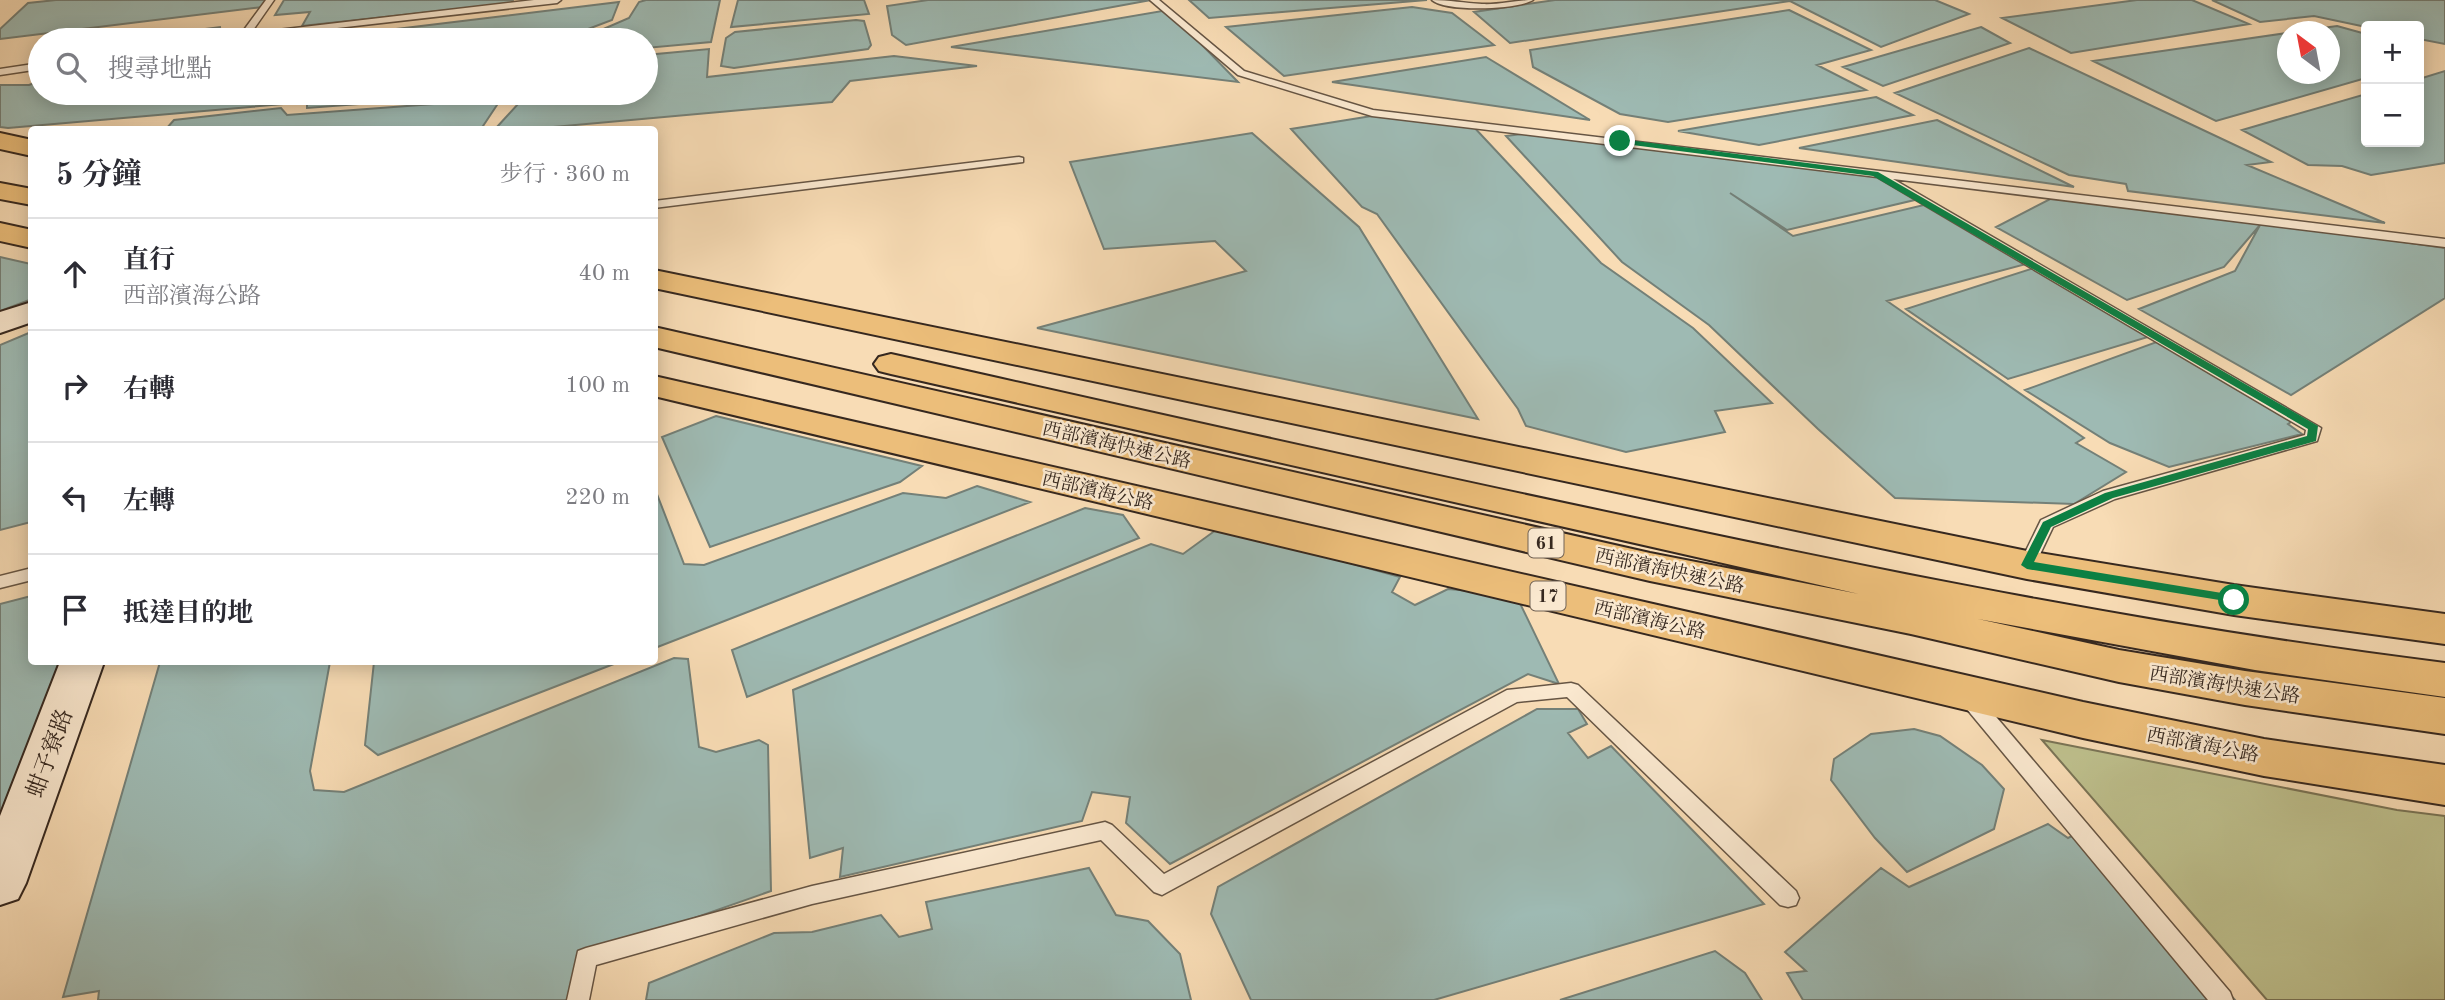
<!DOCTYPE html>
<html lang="zh-TW">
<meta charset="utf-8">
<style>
:root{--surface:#fff;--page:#f7f7f7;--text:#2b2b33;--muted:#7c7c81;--line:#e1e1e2}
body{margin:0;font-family:"Old Standard TT","Noto Serif TC",serif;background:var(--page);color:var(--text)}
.controls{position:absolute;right:21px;top:21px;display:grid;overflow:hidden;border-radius:7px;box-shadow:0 4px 18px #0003}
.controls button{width:63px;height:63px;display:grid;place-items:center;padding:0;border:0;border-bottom:2px solid var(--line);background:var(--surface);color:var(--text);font:35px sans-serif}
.compass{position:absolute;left:2277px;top:21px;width:63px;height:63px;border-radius:50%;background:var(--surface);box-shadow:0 4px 18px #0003;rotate:328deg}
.stop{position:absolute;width:21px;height:21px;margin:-16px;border:5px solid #0b8043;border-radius:50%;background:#fff}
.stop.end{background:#0b8043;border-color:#fff;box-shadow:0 2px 7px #0008}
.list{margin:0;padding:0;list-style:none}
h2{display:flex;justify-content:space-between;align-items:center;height:91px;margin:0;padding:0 28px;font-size:30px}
h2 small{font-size:23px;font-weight:400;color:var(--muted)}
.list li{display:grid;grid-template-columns:46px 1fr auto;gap:21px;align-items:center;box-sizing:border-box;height:112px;padding:0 28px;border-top:2px solid var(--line)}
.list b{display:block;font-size:26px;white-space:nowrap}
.list p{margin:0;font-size:23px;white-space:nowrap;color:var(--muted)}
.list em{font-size:23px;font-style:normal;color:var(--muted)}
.icon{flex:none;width:38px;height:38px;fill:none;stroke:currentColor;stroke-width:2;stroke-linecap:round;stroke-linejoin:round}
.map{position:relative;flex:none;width:2445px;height:1000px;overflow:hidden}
.search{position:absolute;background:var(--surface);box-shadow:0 4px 18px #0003;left:28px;top:28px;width:630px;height:77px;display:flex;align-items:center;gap:18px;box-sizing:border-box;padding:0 24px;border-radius:38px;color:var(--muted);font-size:26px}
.panel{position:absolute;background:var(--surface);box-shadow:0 4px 18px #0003;left:28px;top:126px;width:630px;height:539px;border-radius:7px}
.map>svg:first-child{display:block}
.green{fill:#bec08d;stroke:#7a7456;stroke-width:2}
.water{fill:#9ebab3;stroke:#748078;stroke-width:2}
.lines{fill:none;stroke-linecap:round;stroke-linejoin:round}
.lane-casing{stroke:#654;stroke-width:3}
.secondary-casing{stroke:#36281f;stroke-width:4}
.primary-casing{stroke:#36281f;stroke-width:4}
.highway-casing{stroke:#36281f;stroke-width:4}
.lane{fill:#fae8cf;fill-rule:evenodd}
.secondary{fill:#fae8cf;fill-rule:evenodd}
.primary{fill:#ecbe7a;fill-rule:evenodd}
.highway{fill:#ecbe7a;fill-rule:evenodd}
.route{fill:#0b8043}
.labels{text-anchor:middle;stroke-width:5;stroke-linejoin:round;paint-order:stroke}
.shield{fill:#fae8cf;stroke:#716254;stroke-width:2}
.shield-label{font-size:18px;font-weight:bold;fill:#36281f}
.street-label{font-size:19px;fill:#36281f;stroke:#fae8cf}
.near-street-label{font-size:23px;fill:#36281f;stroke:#fae8cf}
</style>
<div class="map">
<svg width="2445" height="1000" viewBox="0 0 2445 1000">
<rect width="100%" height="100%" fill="#f8dcb5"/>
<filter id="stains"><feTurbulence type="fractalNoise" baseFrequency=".00286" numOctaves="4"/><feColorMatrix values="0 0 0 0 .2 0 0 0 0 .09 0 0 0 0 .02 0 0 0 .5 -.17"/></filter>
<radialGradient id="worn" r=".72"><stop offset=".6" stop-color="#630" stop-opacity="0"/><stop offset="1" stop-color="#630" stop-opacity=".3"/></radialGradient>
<path class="green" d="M2042,740l355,70 48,6v184h-178z"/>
<path class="water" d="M56,0h211l-4,7 -263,32v-10l28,-26z
M284,0h229l-1,3 -210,23 8,-14 -35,3z
M646,0h74l-9,42 -65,6v-8h-68l51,-22 10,-16z
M738,0h126l5,14 -138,13z
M928,0h223l-245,45 -14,-10 -5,-29z
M1189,0h238l-218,18z
M1555,0h380l34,14 -88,33 -91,-46 -280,42 -36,-31z
M2137,0h55l57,24 -178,29 -69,-35z
M2212,0h233v44l-26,-5v-13l-53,1 -52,-11 -54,6z
M619,2l-7,18 -45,17 10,3h-240l14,-2 4,-4z
M1412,7l40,6 42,32 -210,31 -58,-49z
M1168,10l70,72 -287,-35z
M1789,10l82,40 -54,15 49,25 -198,32 -48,-8 -87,-47 -3,-17z
M856,20l8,1 7,24 -3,4 -134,19 -13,-2 5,-28 9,-6z
M2337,26l29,8v44l-150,43 -123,-60 194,-28 1,41h42v-42l-30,-1z
M220,27l1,9 -33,4h-70z
M1981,27l29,16 -127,43 -40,-19z
M2029,48l242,114 -24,3 138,58 -257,-32 -2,-7 -57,-9 -174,-82z
M709,49l-2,28 187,-21 83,10 -127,15 -18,21 -301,27 -34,-2 22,-24 4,-10h123v-38z
M1486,57l104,63 -258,-38z
M2445,71v92l-74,12 -29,-9 -34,-1 -66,-35 124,-36v48h53v-63z
M40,81v12h466l-199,15v-6l-299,26 -8,-1v-42h29z
M1876,97l37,18 -154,30 -81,-14z
M501,99l-20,30h-315l8,-9 107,-12 6,7z
M1384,114l87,10 130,139 92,65 79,75 -57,8 10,21 -99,20 -100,-26 -8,-17 -141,-195 -15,-7 -71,-78z
M1937,120l137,67 -275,-39z
M1538,132l337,41 44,26 -132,31 -57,-37 63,43 135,-32 102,59 -143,38 197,137 -8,5 50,29 -52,32 -179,-6 -77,-69 -109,-104 -87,-63 -116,-126z
M1252,133l107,94 119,192 -441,-91 209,-57 -31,-30 -111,8 -34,-87z
M2056,196l207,26 182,26v50l-154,97 -152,-86 96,-38 25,-46 -36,42 -97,33 -131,-73z
M0,257l31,7 1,35 -32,12z
M2037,267l111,70 -140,42 -102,-70z
M31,332v190l-31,8v-185z
M2162,340l132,80 -6,4 14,10 -133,33 -59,-24 -85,-53z
M716,416l206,50 -22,16 -190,65 -48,-110z
M977,486l53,16 -375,146v-159l29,75 20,1 199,-72 43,5z
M1085,508l38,7 16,23 -392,159 -15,-47z
M1220,527l180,50 -8,15 23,13 33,-16 68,6 43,89 -31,-10 -358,190 -44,-41 4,-26 -38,-5 -10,29 -242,56 3,-29 -33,10 -17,-168 358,-146 32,10z
M31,596l1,66h34l-66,161v-219z
M674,658l14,1 11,88 17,5 43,-12 9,5 3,146 -162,57 -16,3 -11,49h-484l1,-9 -36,6 97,-335h170l-20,109 4,19 30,2z
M374,662h245l-241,93 -13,-10z
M1537,709h41l9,15 -19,9 20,25 23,-12 153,158 -330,96h-183l-40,-86 7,-27z
M1914,729l26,7 42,29 22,24 -10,40 -87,43 -32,-34 -44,-58 3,-21 37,-25z
M2048,824l20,14 16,-8 151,170h-432l-16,-27 19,-2 -21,-19 96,-84 28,19z
M1089,868l27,47 32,6 32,33 11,46h-545l3,-17 125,-50 38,-1 69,-17 18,22 33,-8 -6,-27z
M1715,951l30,22 17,27h-202z"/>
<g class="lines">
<defs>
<path id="lane" d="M266,0h8l-23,33 283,-33h27l-4,3 -324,37h-27l35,-6z
M1150,0h9l85,71 129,39 1072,129v8l-552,-68 428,249 -4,13 -202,58 -62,28 -20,42 -6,2 -8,-6 22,-45 62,-29 202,-56 1,-5 -429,-253 -505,-61 -134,-41z
M1432,0c17,0 33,3 50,4 17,1 34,-4 51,-4 -17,10 -87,12 -101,0z
M40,63v6l-40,6v-6z
M1019,157l4,1v4l-369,46v-7z
M32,568v12l-32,8v-12z
M1571,683l7,2 218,206 3,7 -3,7 -8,2 -8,-2 -213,-208 -50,5 -355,193 -8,-3 -53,-52 -289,64 -216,61 -7,35h-22l11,-49 8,-3 226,-62 293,-64 7,3 52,49 343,-184z
M1968,690l7,2 255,300 3,8h-25l-247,-298 -2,-5 2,-5z"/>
<path id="secondary" d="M32,302v20l-32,11v-21z
M60,662h44l-78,221 -8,16 -18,6v-89z"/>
<path id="primary" d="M0,133l32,7v16l-32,-7z
M0,223l32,7v18l-32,-7z
M654,270l1373,281 207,34 211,29v30l-211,-29 -207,-36 -1373,-291z
M654,376l1429,326 181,37 181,26v40l-181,-29 -181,-38 -1429,-342z"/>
<path id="highway" d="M0,183l32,6v16l-32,-6z
M654,327l996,226 209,41 -968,-220 -12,-3 -5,-7 5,-7 12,-3c246,55 492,111 739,163 270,58 541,112 815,146v34l-190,-27 -277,-51 141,31 126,21 200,27v36l-200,-29 -126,-23 -208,-48 -261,-53 -996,-234z"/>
</defs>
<use href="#lane" class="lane-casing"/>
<use href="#secondary" class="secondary-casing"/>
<use href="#primary" class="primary-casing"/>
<use href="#highway" class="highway-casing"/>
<use href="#lane" class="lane"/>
<use href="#secondary" class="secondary"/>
<use href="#primary" class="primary"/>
<use href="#highway" class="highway"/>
</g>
<path class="route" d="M1620,139l258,33 440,254 -2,15 -203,57 -62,29 -17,35 200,33 4,2v6l-211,-34 -6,-4 22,-43 62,-29 202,-57 1,-7 -435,-253 -256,-33z"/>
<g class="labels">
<g class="shield">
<rect x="1528.5" y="528.5" width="35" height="29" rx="5"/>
<rect x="1530.5" y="581.5" width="35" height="29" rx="5"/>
</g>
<g class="shield-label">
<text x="1546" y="549">61</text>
<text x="1548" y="602">17</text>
</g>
<g class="street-label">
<text transform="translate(1117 444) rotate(13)" y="7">西部濱海快速公路</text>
<text transform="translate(1098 490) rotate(13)" y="7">西部濱海公路</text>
<text transform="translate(1670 570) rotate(12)" y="7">西部濱海快速公路</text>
<text transform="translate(1650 619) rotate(13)" y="7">西部濱海公路</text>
<text transform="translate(2225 684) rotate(9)" y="7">西部濱海快速公路</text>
<text transform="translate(2203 744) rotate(11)" y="7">西部濱海公路</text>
</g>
<g class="near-street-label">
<text transform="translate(49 753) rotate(-70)" y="8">蚶子寮路</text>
</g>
</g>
<rect width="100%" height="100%" filter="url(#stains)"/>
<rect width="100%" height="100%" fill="url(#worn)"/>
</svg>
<div class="controls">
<button>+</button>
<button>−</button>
</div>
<svg class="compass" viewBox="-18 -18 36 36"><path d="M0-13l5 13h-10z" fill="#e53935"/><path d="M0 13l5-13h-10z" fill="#7c7c81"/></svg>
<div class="stop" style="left:2234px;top:600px"></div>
<div class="stop end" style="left:1620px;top:141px"></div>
<div class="search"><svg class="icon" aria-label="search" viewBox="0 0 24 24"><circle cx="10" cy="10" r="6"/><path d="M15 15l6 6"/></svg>搜尋地點</div>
<section class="panel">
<h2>5 分鐘<small>步行 · 360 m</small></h2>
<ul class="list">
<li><svg class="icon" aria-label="ahead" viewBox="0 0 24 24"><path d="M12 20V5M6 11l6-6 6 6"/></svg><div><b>直行</b><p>西部濱海公路</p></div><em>40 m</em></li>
<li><svg class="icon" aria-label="right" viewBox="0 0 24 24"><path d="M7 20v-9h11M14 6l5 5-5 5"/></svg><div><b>右轉</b></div><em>100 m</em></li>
<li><svg class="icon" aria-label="left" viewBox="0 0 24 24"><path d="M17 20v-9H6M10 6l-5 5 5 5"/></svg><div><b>左轉</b></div><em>220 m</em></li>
<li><svg class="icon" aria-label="arrive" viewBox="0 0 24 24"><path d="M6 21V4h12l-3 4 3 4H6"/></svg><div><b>抵達目的地</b></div></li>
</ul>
</section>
</div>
